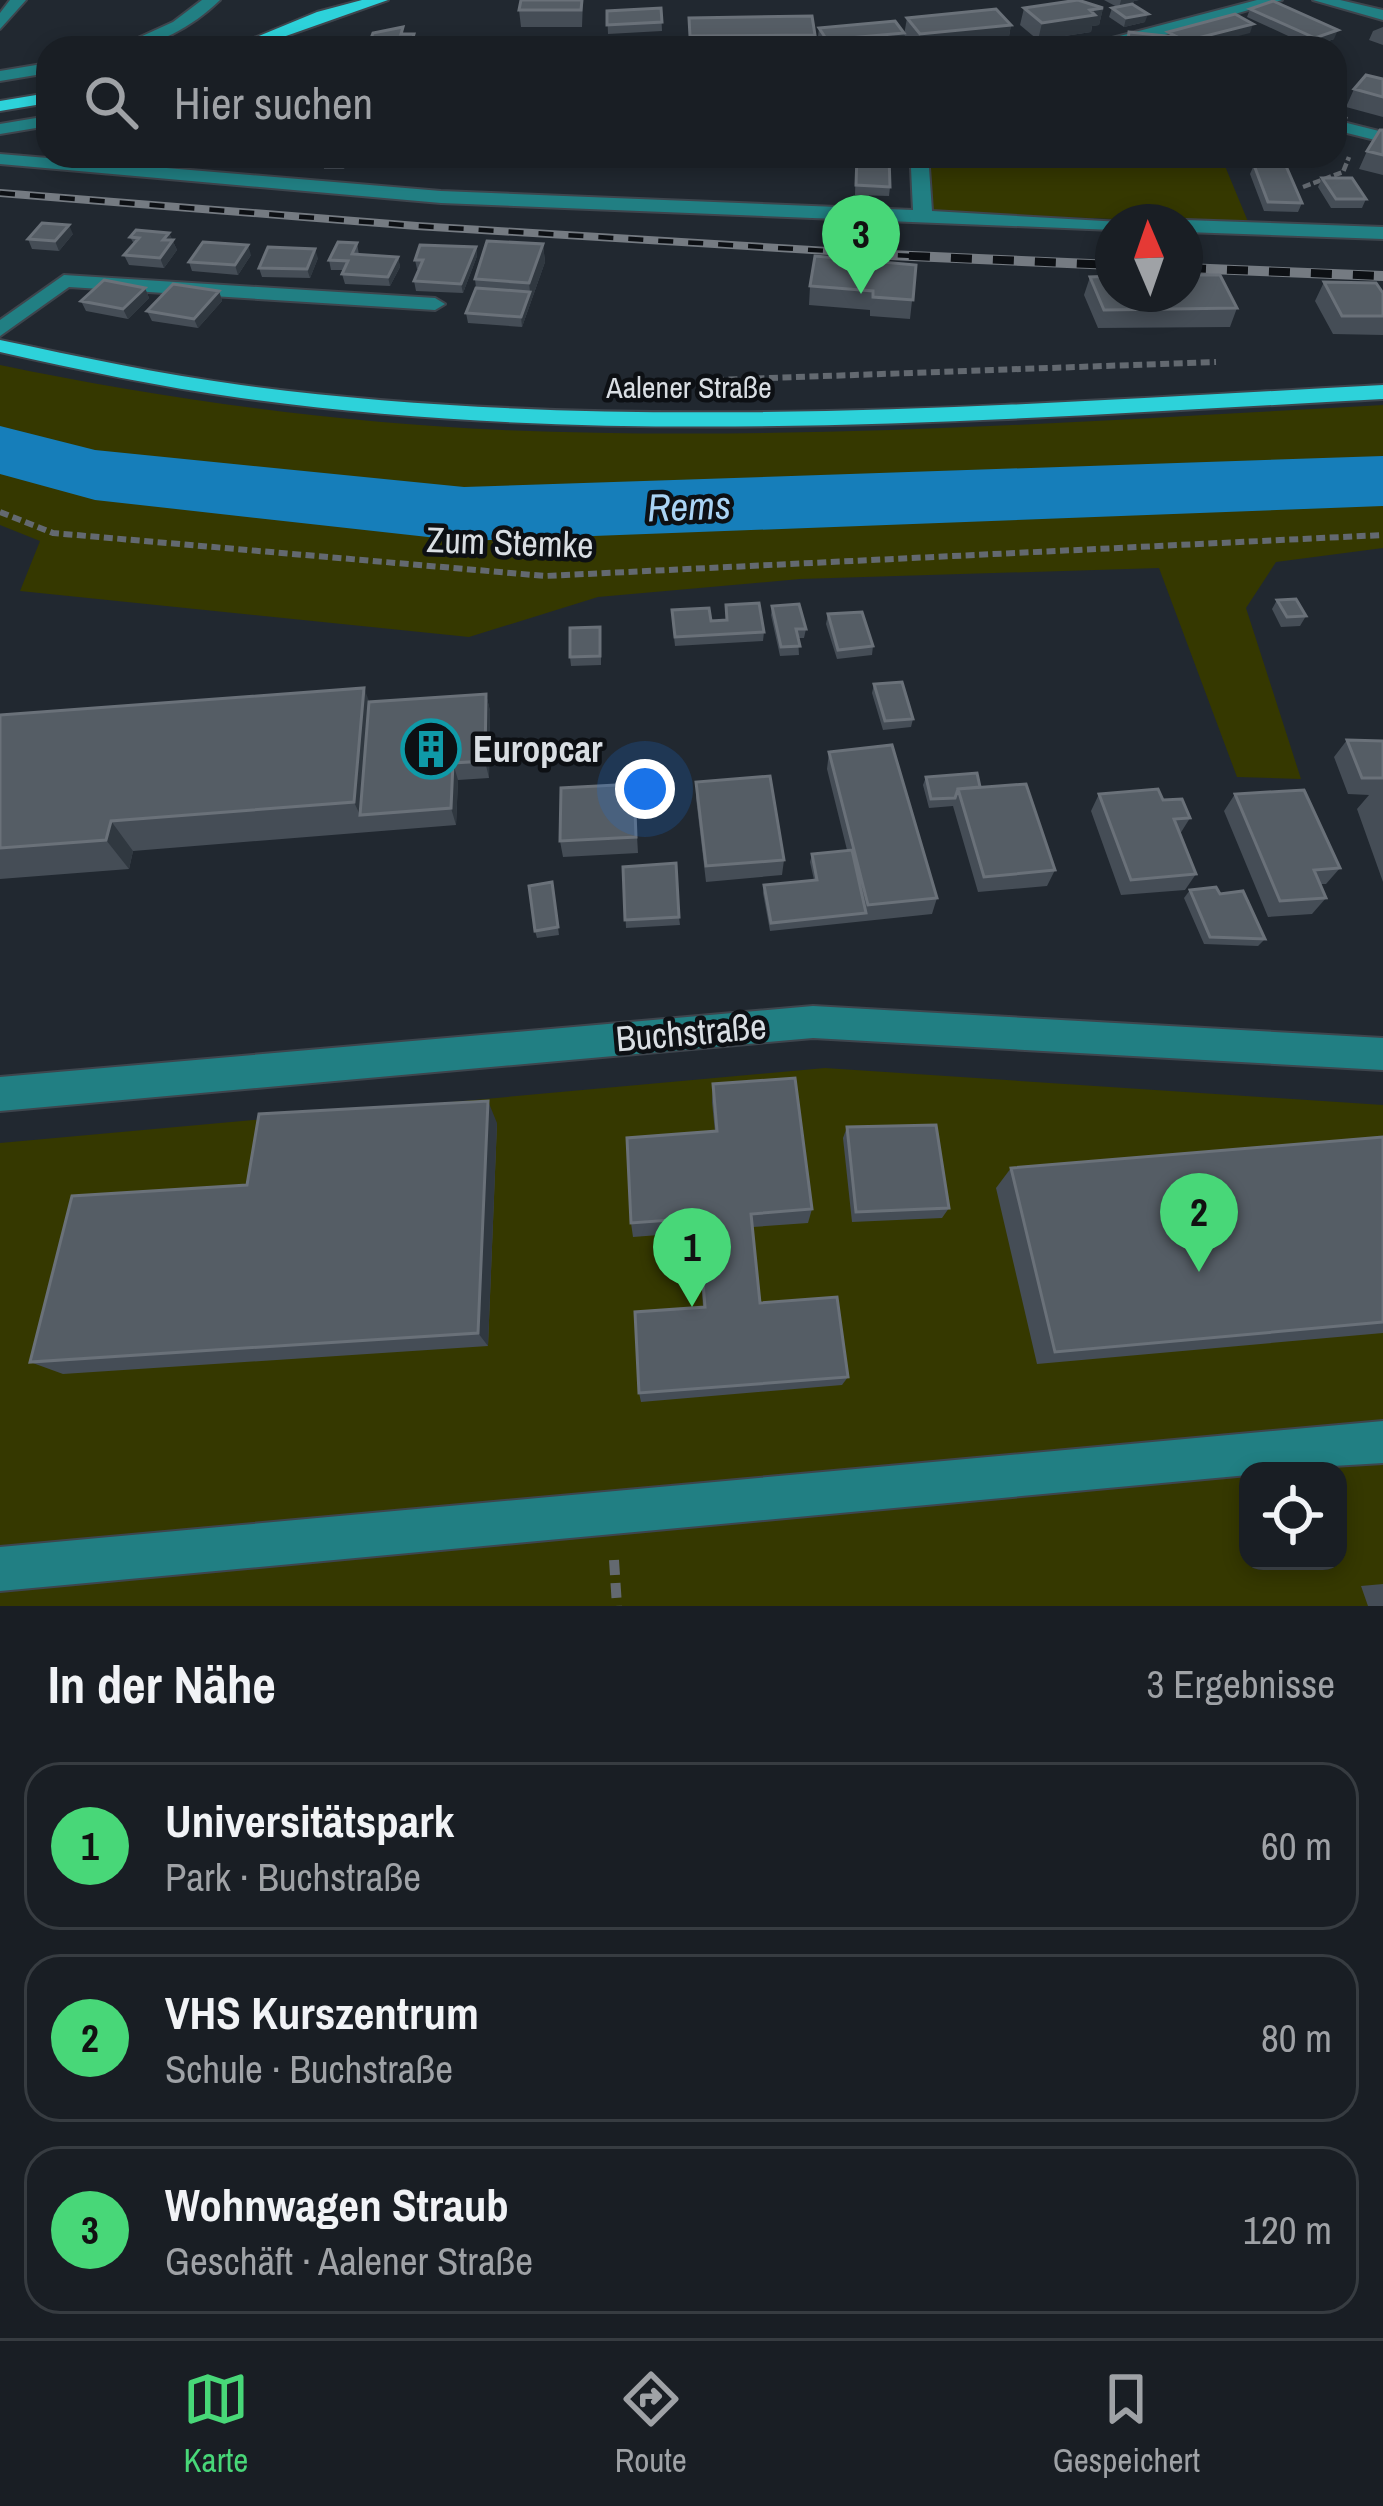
<!DOCTYPE html>
<html lang="de">
<meta charset="utf-8">
<style>
:root{--surface:#191e24;--page:#262b31;--text:#f1f3f6;--muted:#9fa2a6;--line:#373c41;--accent:#48d778}
body{margin:0;font-family:"Archivo Narrow",sans-serif;background:var(--page);color:var(--text)}
.controls{position:absolute;right:36px;bottom:36px;display:grid;overflow:hidden;border-radius:24px;box-shadow:0 6px 18px #0003}
.controls button{width:108px;height:108px;display:grid;place-items:center;padding:0;border:0;border-bottom:3px solid var(--line);background:var(--surface);color:var(--text);font:60px sans-serif}
.compass{position:absolute;left:1095px;top:204px;width:108px;height:108px;border-radius:50%;background:var(--surface);box-shadow:0 6px 18px #0003;rotate:358deg}
.you{position:absolute;left:645px;top:789px;width:42px;height:42px;margin:-30px;border:9px solid #fff;border-radius:50%;background:#1a73e8;box-shadow:0 0 0 18px #1a73e833}
.badge{display:grid;place-items:center;width:78px;height:78px;border-radius:50%;background:var(--accent);color:#111;font-size:39px;font-weight:700}
.pin{position:absolute;translate:-50% -99px;filter:drop-shadow(0 3px 6px #0008)}
.pin::after{content:'';position:absolute;top:63px;width:42px;height:36px;background:inherit;clip-path:polygon(0 0,100% 0,50% 100%)}
.list{margin:0;padding:0;list-style:none}
h2{display:flex;justify-content:space-between;align-items:center;height:156px;margin:0;padding:0 48px;font-size:51px}
h2 small{font-size:39px;font-weight:400;color:var(--muted)}
.list li{display:grid;grid-template-columns:78px 1fr auto;gap:36px;align-items:center;box-sizing:border-box;height:168px;margin:0 24px 24px;padding:0 24px;border:3px solid var(--line);border-radius:36px}
.list b{display:block;font-size:45px;white-space:nowrap}
.list p{margin:0;font-size:39px;white-space:nowrap;color:var(--muted)}
.list em{font-size:39px;font-style:normal;color:var(--muted)}
.icon{flex:none;width:66px;height:66px;fill:none;stroke:currentColor;stroke-width:2;stroke-linecap:round;stroke-linejoin:round}
.map{position:relative;flex:none;width:1383px;height:1606px;overflow:hidden}
.search{position:absolute;background:var(--surface);box-shadow:0 6px 18px #0003;left:36px;right:36px;top:36px;height:132px;display:flex;align-items:center;gap:30px;box-sizing:border-box;padding:0 42px;border-radius:36px;color:var(--muted);font-size:45px}
.sheet{height:732px;background:var(--surface)}
nav{display:flex;justify-content:space-around;align-items:center;box-sizing:border-box;height:168px;border-top:3px solid var(--line);background:var(--surface);font-size:33px;color:var(--muted)}
nav a{display:grid;justify-items:center;gap:6px}
nav .on{color:var(--accent)}
.map>svg:first-child{display:block}
.green{fill:#353800;fill-rule:evenodd}
.lines{fill:none;stroke-linecap:round;stroke-linejoin:round}
.river{fill:#167eba;fill-rule:evenodd}
.minor-casing{stroke:#3e454d;stroke-width:4}
.major-casing{stroke:#3e454d;stroke-width:4}
.path-far2{stroke:#636970;stroke-width:4.5;stroke-dasharray:8 3;stroke-linecap:butt}
.path-far1{stroke:#636970;stroke-width:6;stroke-dasharray:9 4.5;stroke-linecap:butt}
.path{stroke:#636970;stroke-width:10;stroke-dasharray:15 8;stroke-linecap:butt}
.minor{fill:#217f83;fill-rule:evenodd}
.major{fill:#2dd2da;fill-rule:evenodd}
.rail-far1-casing{stroke:#757b82;stroke-width:8}
.rail-casing{stroke:#757b82;stroke-width:10}
.rail-far1{stroke:#0d1014;stroke-width:4.5;stroke-dasharray:15;stroke-linecap:butt}
.rail{stroke:#0d1014;stroke-width:8;stroke-dasharray:21;stroke-linecap:butt}
.wall{fill:#454d56}
.shaded-wall{fill:#303840}
.building{fill:#555d65;stroke:#6a7179;stroke-width:3}
.labels{text-anchor:middle;stroke-width:9;stroke-linejoin:round;paint-order:stroke}
.far-street-label{font-size:30px;fill:#d9dee3;stroke:#0d1014}
.street-label{font-size:36px;fill:#d9dee3;stroke:#0d1014}
.poi-label{font-size:36px;font-weight:bold;fill:#d9dee3;stroke:#0d1014;text-anchor:start}
.water-label{font-size:39px;font-style:italic;fill:#aad4f4;stroke:#0d1014}
</style>
<div class="map">
<svg width="1383" height="1606" viewBox="0 0 1383 1606">
<rect width="100%" height="100%" fill="#212830"/>
<path class="green" d="M925,156h137l163,10 24,58 -321,-12z
M0,365c164,34 336,58 503,65 293,12 588,-9 880,-25v143l-107,14 -30,46 55,171 -64,-2 -78,-209 -359,11 -202,18 -129,40 -449,-46 20,-50 -40,-16z
M825,1068l558,37v501h-1383v-463zM1248,1471h90v90h-90z"/>
<g class="lines">
<path class="river" d="M0,426l95,24 369,37 919,-31v50l-919,35 -369,-41 -95,-26z"/>
<defs>
<path id="minor" d="M10,0h16l-26,29v-16z
M202,0h18c-28,27 -65,48 -104,48l57,-26z
M1257,0h25l-148,44 -60,4z
M1313,0h27l43,10v10z
M48,63v10l-48,8v-10z
M48,116v10l-48,8v-10z
M1335,120l48,12v10l-48,-12z
M0,154l441,37 472,19 -2,-42 9,-5 9,5 3,43 189,11h-8v8l-672,-27 -441,-39z
M1185,220l198,7v12l-198,-7v-10h-7z
M64,275l371,23 10,6 -10,6 -366,-23 -69,49v-16z
M813,1006l570,32v32l-570,-32 -813,73v-34z
M1383,1421v42l-135,8v4l-1248,116v-44z"/>
<path id="major" d="M362,0h26l-136,48h-22l87,-36z
M48,93v10l-48,8v-10z
M0,340c80,17 160,34 241,45 377,50 763,20 1142,0v14c-379,20 -765,51 -1142,-1 -81,-11 -161,-28 -241,-46z"/>
</defs>
<use href="#minor" class="minor-casing"/>
<use href="#major" class="major-casing"/>
<path class="path-far2" d="M1303,187l40,-15 6,-15"/>
<path class="path-far1" d="M715,380l501,-18
M0,512l53,21 492,43 838,-41"/>
<path class="path" d="M614,1560l3,46"/>
<use href="#minor" class="minor"/>
<use href="#major" class="major"/>
<defs>
<path id="rail-far1" d="M0,193l417,33 511,31"/>
<path id="rail" d="M867,254l246,11
M1185,268l198,8"/>
</defs>
<use href="#rail-far1" class="rail-far1-casing"/>
<use href="#rail" class="rail-casing"/>
<use href="#rail-far1" class="rail-far1"/>
<use href="#rail" class="rail"/>
</g>
<path class="wall" d="M583,0l-1,27h-61l-2,-17z
M1104,0h35l-5,1 -1,3 12,18 -21,5 -15,-10 3,-9 5,-1z
M661,8l1,23 -54,3 -1,-23z
M1024,8h79l-4,17 -7,1 -1,6 -53,8 -18,-15z
M1250,9l84,30 -22,8 -65,-30z
M689,18l126,17 -1,13h-125z
M907,18l104,7 -3,17 -59,6h-34l-11,-13z
M1383,27v18l-14,-5 4,-9z
M819,28l85,5 -1,9 -77,6 -8,-11z
M1383,79v38l-37,-10 8,-18z
M1383,130v45l-24,-6 8,-18z
M209,156h74l-1,2 -72,2z
M309,156h41l-6,13h-20l-1,-11z
M377,156h67l-5,4 -45,6z
M469,156h35l-20,6z
M856,156l34,31 -1,9 -34,-1z
M1254,165l48,38 -4,9 -34,-1 -14,-37z
M1322,178l44,21 -4,9h-31l-13,-21z
M169,233l8,17 -13,18 -35,-3 -5,-10 10,-11 -4,-7z
M73,234l-14,17 -27,-2 -4,-10z
M357,243l2,12 39,2 2,10 -10,19 -45,-2 -3,-10 2,-4h-13l-2,-10z
M543,244l2,18 -23,65 -54,-4 -2,-10 10,-25 -1,-9z
M476,247l1,9 -14,37 -47,-2 -2,-10 5,-12h-2l-2,-9z
M251,255l-13,20 -46,-4 -3,-9z
M318,258l-8,20 -48,-1 -3,-9z
M916,265l-6,54 -40,-3v-6l-61,-5 1,-19z
M1090,277l147,31 -7,19 -132,1 -14,-33z
M1324,282l59,11v42l-50,-1 -18,-33z
M145,288l4,10 -21,21 -42,-8 -5,-10z
M219,291l3,10 -24,27 -46,-7 -5,-10z
M1277,600l29,16 -6,10 -19,1 -9,-18z
M726,605l38,27 -1,9 -88,5 -3,-27 54,1z
M772,606l34,23 -2,9h-6l1,17 -19,1 -9,-41z
M828,614l45,32 -1,9 -35,4 -11,-35z
M601,636v29l-30,1 -1,-9z
M874,684l39,35 -2,8 -28,3 -11,-37z
M486,694l4,17 -1,67 -31,2 -2,45 -323,26 -4,18 -129,10v-164l369,-13z
M1347,740l36,1v141l-26,-73 12,-14 -21,-1 -14,-37z
M829,752l108,146 -5,16 -162,17 -7,-38 1,-8 50,-5 -4,-18 2,-8 35,-4 -20,-81z
M926,777l54,10 75,83 -8,16 -69,6 -25,-86 -24,2 -6,-23z
M696,782l88,78 -2,15 -76,7 -10,-84z
M634,784l4,69 -75,4 -3,-16z
M1099,794l64,6 27,18 -10,16 16,40 -11,16 -64,5 -30,-84z
M1235,794l105,74 -14,16h-6l6,14 -14,16 -44,3 -44,-106z
M623,867l56,50 1,8 -54,3z
M552,882l7,53 -22,3 -2,-7z
M1190,890l30,4 45,45 -7,7 -54,-2 -20,-46z
M713,1084l99,125 -4,14 -55,4 7,76 88,74 -6,8 -201,17 -2,-9 64,-86 -5,-75 -65,5 -2,-14 84,-91 -3,-30z
M497,1123l-9,223 -425,28 -33,-12 217,-177z
M847,1127l102,81 -7,10 -90,4 -9,-84z
M1383,1137v196l-346,31 -41,-176 15,-20z
M1383,1584v22h-15l-7,-20z"/>
<path class="shaded-wall" d="M1121,0h18l-5,1 -1,3 -14,4z
M1103,8l-4,17 -7,1 -1,6 -53,8 4,-17z
M1148,14l-3,8 -21,5 2,-9z
M1253,24l-3,9 -58,15 -6,-6z
M1011,25l-3,17 -59,6h-31l2,-14z
M1338,30l-4,9 -22,8 3,-9z
M904,33l-1,9 -76,6v-8z
M344,156h6l-6,13 -2,-9z
M392,156h52l-5,4 -45,6z
M483,156h21l-20,6z
M69,225l4,9 -14,17 -4,-10z
M169,233l8,17 -13,18 -4,-10 3,-18z
M543,244l2,18 -23,65 -1,-10 9,-25 -1,-9z
M248,245l3,10 -13,20 -3,-10z
M476,247l1,9 -14,37 -2,-9z
M315,249l3,9 -8,20 -3,-9z
M398,257l2,10 -10,19 -2,-9z
M145,288l4,10 -21,21 -5,-10z
M219,291l3,10 -24,27 -4,-9z
M364,688l12,31 -16,96 -6,-13z
M486,694l4,17 -1,67 -4,-17z
M453,763l5,17 -2,45 -5,-17z
M111,821l22,30 -4,18 -23,-29z
M488,1101l9,22 -9,223 -10,-13z"/>
<path class="building" d="M521,0h61l-1,10h-62z
M1078,0l25,8 -13,2 5,5 -53,8 -18,-15z
M1273,1l65,29 -23,8 -65,-29z
M1132,4l16,10 -22,4 -14,-10z
M661,8l1,14 -55,3v-14z
M996,9l15,16 -91,9 -13,-16z
M1235,14l18,10 -59,15 -15,-1 -11,-6z
M812,16l3,19 -125,1 -1,-18z
M895,21l9,12 -77,7 -8,-12z
M403,27l-2,7h13l-4,14h-82l2,-7h40l3,-8z
M1129,32l74,8v8h-76z
M561,41h52v7h-52z
M1366,75l17,4v18l-29,-8z
M1335,115l11,3 -7,22 -4,-1z
M1380,130h3v25l-16,-4z
M323,156h21l-2,4h-20z
M857,156h32l1,31 -34,-2z
M1254,165l32,1 16,37 -34,-1z
M1322,178h30l14,21h-30z
M42,223l27,2 -14,16 -27,-2z
M136,230l33,3 -6,7h10l-13,18 -36,-3 15,-17 -9,-1z
M487,241l56,3 -14,39 -54,-4z
M203,242l45,3 -13,20 -46,-3z
M338,242l19,1 -5,11 46,3 -10,20 -46,-3 6,-13 -19,-1z
M420,245l56,2 -15,37 -47,-3 9,-21h-8z
M268,247l47,2 -8,20 -48,-1z
M815,256l101,9 -3,35 -40,-3v-6l-63,-5z
M1185,275h35l17,33 -133,2 -14,-33 23,-1v18h72z
M104,280l41,8 -22,21 -42,-8z
M1324,282l52,1 7,10v23h-41z
M173,284l46,7 -25,28 -47,-8z
M476,288l54,4 -9,25 -55,-4z
M1296,599l10,17 -19,1 -10,-17z
M759,603l5,29 -89,5 -3,-27 37,-2 2,13 16,-1 -1,-15z
M799,604l7,25h-10l4,17 -19,1 -9,-41z
M862,612l11,34 -35,4 -10,-36z
M600,627v29l-30,1v-29z
M902,682l11,37 -28,2 -11,-37z
M364,688l-10,114 -243,19 -5,19 -106,8v-133z
M486,694l-1,67 -32,2 -2,45 -91,7 9,-113z
M1347,740l36,1v37h-21z
M892,745l45,153 -69,7 -39,-153z
M977,773l3,14 -22,2 -3,9 -24,1 -5,-22z
M770,776l14,84 -78,6 -10,-84z
M634,784l2,53 -76,4 1,-53z
M1026,784l29,86 -71,7 -26,-88z
M1158,789l5,11 19,-1 8,19 -16,1 22,55 -65,6 -32,-86z
M1304,790l36,78 -26,2 12,28 -46,3 -45,-107z
M852,850l14,63 -95,10 -7,-38 53,-5 -5,-26z
M676,863l3,54 -54,3 -2,-53z
M552,882l6,45 -23,4 -6,-45z
M1216,887l4,7 23,-3 22,48 -55,-2 -20,-47z
M795,1078l17,131 -61,5 9,89 77,-6 11,80 -209,16 -4,-81 70,-5 -7,-89 -67,5 -4,-85 90,-7 -4,-47z
M488,1101l-10,232 -448,29 42,-166 175,-11 12,-71z
M936,1125l13,83 -93,4 -9,-85z
M1383,1137v185l-328,30 -44,-184z"/>
<defs>
<symbol id="building-ring" viewBox="-11 -11 22 22"><circle r="9.5" fill="#0d1014" stroke="#0f9aa8" stroke-width="1.5"/><path d="M-4-6H4V6H1V3H-1V6H-4ZM-2.5-4.3h1.7v1.8h-1.7ZM.8-4.3h1.7v1.8H.8ZM-2.5-1h1.7V.8h-1.7ZM.8-1h1.7V.8H.8Z" fill="#0f9aa8"/></symbol>
</defs>
<g fill-rule="evenodd">
<use href="#building-ring" x="398" y="716" width="66" height="66"/>
</g>
<g class="labels">
<g class="far-street-label">
<text x="689" y="398">Aalener Straße</text>
</g>
<g class="street-label">
<text transform="translate(510 542) rotate(2)" y="13">Zum Stemke</text>
<text transform="translate(691 1032) rotate(-5)" y="13">Buchstraße</text>
</g>
<g class="poi-label">
<text x="473" y="762">Europcar</text>
</g>
<g class="water-label">
<text transform="translate(689 506) rotate(-2)" y="14">Rems</text>
</g>
</g>
</svg>
<div class="controls">
<button><svg class="icon" aria-label="locate" viewBox="0 0 24 24"><circle cx="12" cy="12" r="6"/><path d="M12 2v4M12 18v4M2 12h4M18 12h4"/></svg></button>
</div>
<svg class="compass" viewBox="-18 -18 36 36"><path d="M0-13l5 13h-10z" fill="#e53935"/><path d="M0 13l5-13h-10z" fill="#9fa2a6"/></svg>
<div class="you"></div>
<div class="pin badge" style="left:692px;top:1307px">1</div>
<div class="pin badge" style="left:1199px;top:1272px">2</div>
<div class="pin badge" style="left:861px;top:294px">3</div>
<div class="search"><svg class="icon" aria-label="search" viewBox="0 0 24 24"><circle cx="10" cy="10" r="6"/><path d="M15 15l6 6"/></svg>Hier suchen</div>
</div>
<section class="sheet">
<h2>In der Nähe<small>3 Ergebnisse</small></h2>
<ul class="list">
<li><span class="badge">1</span><div><b>Universitätspark</b><p>Park · Buchstraße</p></div><em>60 m</em></li>
<li><span class="badge">2</span><div><b>VHS Kurszentrum</b><p>Schule · Buchstraße</p></div><em>80 m</em></li>
<li><span class="badge">3</span><div><b>Wohnwagen Straub</b><p>Geschäft · Aalener Straße</p></div><em>120 m</em></li>
</ul>
</section>
<nav>
<a class="on"><svg class="icon" aria-label="map" viewBox="0 0 24 24"><path d="M3 6l6-2 6 2 6-2v14l-6 2-6-2-6 2zM9 4v14M15 6v14"/></svg>Karte</a>
<a><svg class="icon" aria-label="directions" viewBox="0 0 24 24"><path d="M12 3l9 9-9 9-9-9zM9 14v-3h6M13 9l2 2-2 2"/></svg>Route</a>
<a><svg class="icon" aria-label="saved" viewBox="0 0 24 24"><path d="M7 4h10v16l-5-4-5 4z"/></svg>Gespeichert</a>
</nav>
